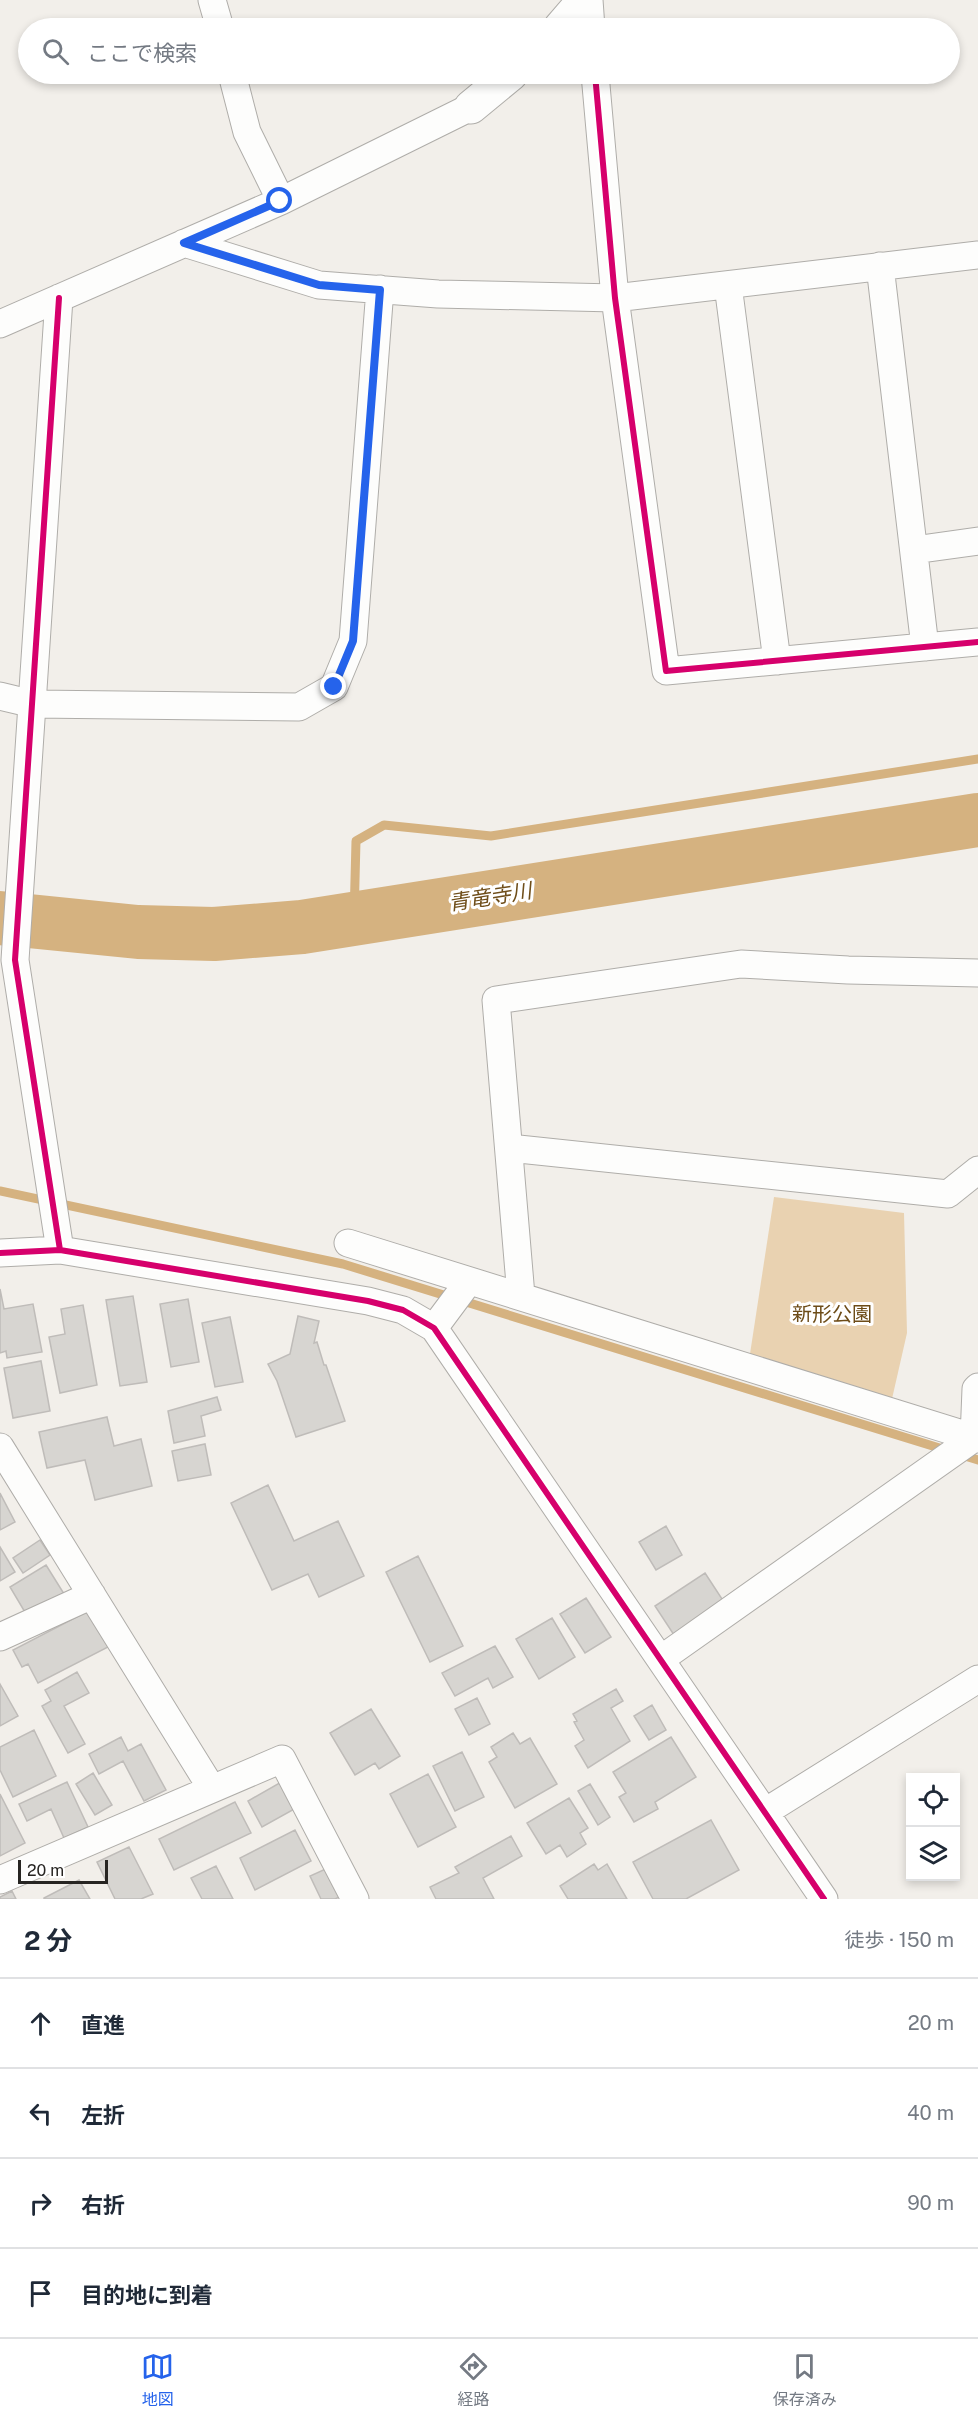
<!DOCTYPE html>
<html lang="ja">
<meta charset="utf-8">
<style>
:root{--surface:#fff;--page:#f2f2f3;--text:#1f2937;--muted:#747a83;--line:#e0e1e3;--accent:#2563eb}
body{margin:0;font-family:"Public Sans","Noto Sans JP",sans-serif;background:var(--page);color:var(--text)}
.controls{position:absolute;right:18px;bottom:18px;display:grid;overflow:hidden;border-radius:0px;box-shadow:0 3px 9px #0003}
.controls button{width:54px;height:54px;display:grid;place-items:center;padding:0;border:0;border-bottom:2px solid var(--line);background:var(--surface);color:var(--text);font:30px sans-serif}
.scale{position:absolute;left:18px;bottom:15px;width:90px;box-sizing:border-box;padding-left:6px;border:3px solid #272522;border-top:0;font-size:16px;line-height:21px;white-space:nowrap;color:#272522;-webkit-text-stroke:4px #fff;paint-order:stroke}
.stop{position:absolute;width:18px;height:18px;margin:-14px;border:4px solid #2563eb;border-radius:50%;background:#fff}
.stop.end{background:#2563eb;border-color:#fff;box-shadow:0 2px 6px #0008}
.list{margin:0;padding:0;list-style:none}
h2{display:flex;justify-content:space-between;align-items:center;height:78px;margin:0;padding:0 24px;font-size:26px}
h2 small{font-size:20px;font-weight:400;color:var(--muted)}
.list li{display:grid;grid-template-columns:39px 1fr auto;gap:18px;align-items:center;box-sizing:border-box;height:90px;padding:0 24px;border-top:2px solid var(--line)}
.list b{display:block;font-size:22px;white-space:nowrap}
.list em{font-size:20px;font-style:normal;color:var(--muted)}
.icon{flex:none;width:33px;height:33px;fill:none;stroke:currentColor;stroke-width:2;stroke-linecap:round;stroke-linejoin:round}
.map{position:relative;flex:none;width:978px;height:1899px;overflow:hidden}
.search{position:absolute;background:var(--surface);box-shadow:0 3px 9px #0003;left:18px;right:18px;top:18px;height:66px;display:flex;align-items:center;gap:15px;box-sizing:border-box;padding:0 21px;border-radius:33px;color:var(--muted);font-size:22px}
.sheet{height:438px;background:var(--surface)}
nav{display:flex;justify-content:space-around;align-items:center;box-sizing:border-box;height:84px;border-top:2px solid var(--line);background:var(--surface);font-size:16px;color:var(--muted)}
nav a{display:grid;justify-items:center;gap:3px}
nav .on{color:var(--accent)}
.map>svg:first-child{display:block}
.green{fill:#e9d2b1}
.lines{fill:none;stroke-linecap:round;stroke-linejoin:round}
.stream{stroke:#d5b280;stroke-width:9}
.river{stroke:#d5b280;stroke-width:54}
.building{fill:#d7d5d1;stroke:#bfbcb9;stroke-width:1.5}
.minor-casing{stroke:#afada9;stroke-width:29}
.tertiary-casing{stroke:#afada9;stroke-width:35}
.minor{stroke:#fdfdfc;stroke-width:27}
.tertiary{stroke:#fdfdfc;stroke-width:33}
.cycleway-casing{stroke:#fff;stroke-width:10}
.cycleway{stroke:#d6006c;stroke-width:6}
.route{stroke:#2563eb;stroke-width:8}
.labels{text-anchor:middle;stroke-width:6;stroke-linejoin:round;paint-order:stroke}
.park-label{font-size:20px;fill:#6d4c18;stroke:#fff}
.water-label{font-size:21px;font-style:italic;fill:#6f4e1a;stroke:#fff}
</style>
<div class="map">
<svg width="978" height="1899" viewBox="0 0 978 1899">
<rect width="100%" height="100%" fill="#f2efea"/>
<path class="green" d="M774,1197l130,16 3,120 -18,79 -141,-45z"/>
<g class="lines">
<path class="stream" d="M354,919l2,-78 28,-16 107,11 487,-77
M0,1191l343,73 635,196"/>
<path class="river" d="M0,918l138,14 76,2 88,-7 676,-107"/>
</g>
<path class="building" d="M0,1289l4,20 29,-5 9,48 -35,6 -1,-7 -6,2z
M133,1296l14,86 -27,4 -14,-86z
M188,1299l11,63 -28,5 -11,-63z
M83,1305l14,80 -37,8 -11,-56 16,-3 -4,-25z
M298,1316l21,5 -5,22 3,-1 7,23h2l19,56 -49,16 -19,-56 -9,-17 22,-10z
M230,1317l13,65 -28,5 -13,-64z
M41,1361l9,50 -37,7 -9,-50z
M217,1397l4,13 -20,6 4,20 -31,7 -6,-32z
M107,1417l7,29 27,-7 11,47 -57,14 -10,-40 -38,8 -8,-36z
M205,1444l6,31 -33,6 -6,-30z
M268,1485l26,56 44,-20 26,55 -45,21 -11,-23 -36,16 -41,-87z
M0,1493l15,29 -15,8z
M666,1526l16,29 -26,15 -17,-28z
M40,1540l10,15 -27,18 -10,-15z
M0,1547l15,25 -15,9z
M418,1556l45,90 -33,16 -44,-90z
M46,1565l20,32 -37,22 -19,-32z
M705,1573l19,29 -50,33 -19,-29z
M586,1598l25,39 -26,16 -25,-39z
M92,1609l18,37 -72,37 -10,-19 -6,3 -9,-17z
M552,1618l23,39 -36,22 -23,-40z
M495,1646l18,31 -20,11 -5,-10 -33,18 -13,-23z
M77,1672l12,21 -25,13 21,38 -17,9 -26,-47 9,-5 -6,-11z
M0,1684l18,32 -18,10z
M616,1689l7,12 -12,7 19,33 -42,27 -13,-22 9,-6 -10,-18 3,-1 -4,-7z
M477,1698l13,26 -21,11 -14,-26z
M652,1705l14,25 -17,10 -15,-24z
M371,1709l29,47 -21,13 -4,-6 -20,12 -25,-42z
M34,1730l22,46 -43,21 -13,-27v-23z
M513,1733l7,11 10,-6 27,46 -42,24 -26,-46 8,-5 -6,-10z
M121,1737l7,14 13,-7 25,46 -22,11 -21,-40 -24,13 -10,-20z
M671,1737l25,40 -41,25 3,7 -24,13 -15,-25 7,-4 -13,-21z
M462,1752l22,45 -29,14 -22,-45z
M93,1773l19,32 -17,10 -19,-31z
M428,1774l28,53 -38,20 -28,-53z
M283,1781l15,26 -36,20 -14,-26z
M67,1782l21,45 -24,11 -13,-29 -24,12 -8,-17z
M590,1784l20,33 -12,8 -20,-34z
M0,1794l25,49 -25,13z
M569,1798l19,30 -8,5 6,11 -19,13 -7,-12 -14,9 -19,-31z
M235,1802l16,31 -77,37 -15,-31z
M711,1820l28,50 -53,29h-33l-20,-37z
M295,1830l16,31 -56,29 -15,-32z
M511,1836l11,20 -39,22 11,21h-58l-6,-12 29,-14 -4,-6z
M129,1847l24,47 -12,5h-26l-18,-37z
M594,1864l4,6 9,-6 20,35h-59l-8,-13z
M216,1866l17,33h-31l-11,-21z
M330,1867l14,28 -9,4h-14l-11,-23z
M79,1880l11,19h-46v-1z
M12,1891l4,8h-16v-2z"/>
<g class="lines">
<defs>
<path id="minor" d="M212,0l8,28
M589,0l2,28
M232,74l15,58 34,69
M595,74l20,224 51,373 312,-29
M184,243l135,42 119,9 177,4 363,-43
M880,266l45,381
M728,285l49,376
M59,298l-44,662 45,290
M0,324l281,-123 190,-94
M914,550l64,-9
M0,696l33,8 266,3 35,-20 19,-46 27,-352
M509,1148l439,46 30,-24
M348,1243l630,196
M0,1253l60,-3 308,51 35,9 31,18 390,571
M521,1296l-25,-296 245,-36 107,6 130,3
M434,1328l35,-47
M0,1447l212,342
M0,1637l92,-42
M661,1659l313,-221 2,-49 2,-2
M765,1812l213,-133
M0,1880l282,-121 73,140"/>
<path id="tertiary" d="M560,28l24,-28
M471,107l40,-33"/>
</defs>
<use href="#minor" class="minor-casing"/>
<use href="#tertiary" class="tertiary-casing"/>
<use href="#minor" class="minor"/>
<use href="#tertiary" class="tertiary"/>
<defs>
<path id="cycleway" d="M595,74l20,224 51,373 312,-29
M59,298l-44,662 45,290
M0,1253l60,-3 308,51 35,9 31,18 390,571"/>
</defs>
<use href="#cycleway" class="cycleway-casing"/>
<use href="#cycleway" class="cycleway"/>
</g>
<g class="lines">
<path class="route" d="M280,201l-96,42 135,42 61,5 -27,351 -19,46"/>
</g>
<g class="labels">
<g class="park-label">
<text x="832" y="1321">新形公園</text>
</g>
<g class="water-label">
<text transform="translate(490 897) rotate(-9)" y="7">青竜寺川</text>
</g>
</g>
</svg>
<div class="controls">
<button><svg class="icon" aria-label="locate" viewBox="0 0 24 24"><circle cx="12" cy="12" r="6"/><path d="M12 2v4M12 18v4M2 12h4M18 12h4"/></svg></button>
<button><svg class="icon" aria-label="layers" viewBox="0 0 24 24"><path d="M12 4l9 5-9 5-9-5zM3 14l9 5 9-5"/></svg></button>
</div>
<div class="scale">20 m</div>
<div class="stop" style="left:280px;top:201px"></div>
<div class="stop end" style="left:334px;top:687px"></div>
<div class="search"><svg class="icon" aria-label="search" viewBox="0 0 24 24"><circle cx="10" cy="10" r="6"/><path d="M15 15l6 6"/></svg>ここで検索</div>
</div>
<section class="sheet">
<h2>2 分<small>徒歩 · 150 m</small></h2>
<ul class="list">
<li><svg class="icon" aria-label="ahead" viewBox="0 0 24 24"><path d="M12 20V5M6 11l6-6 6 6"/></svg><div><b>直進</b></div><em>20 m</em></li>
<li><svg class="icon" aria-label="left" viewBox="0 0 24 24"><path d="M17 20v-9H6M10 6l-5 5 5 5"/></svg><div><b>左折</b></div><em>40 m</em></li>
<li><svg class="icon" aria-label="right" viewBox="0 0 24 24"><path d="M7 20v-9h11M14 6l5 5-5 5"/></svg><div><b>右折</b></div><em>90 m</em></li>
<li><svg class="icon" aria-label="arrive" viewBox="0 0 24 24"><path d="M6 21V4h12l-3 4 3 4H6"/></svg><div><b>目的地に到着</b></div></li>
</ul>
</section>
<nav>
<a class="on"><svg class="icon" aria-label="map" viewBox="0 0 24 24"><path d="M3 6l6-2 6 2 6-2v14l-6 2-6-2-6 2zM9 4v14M15 6v14"/></svg>地図</a>
<a><svg class="icon" aria-label="directions" viewBox="0 0 24 24"><path d="M12 3l9 9-9 9-9-9zM9 14v-3h6M13 9l2 2-2 2"/></svg>経路</a>
<a><svg class="icon" aria-label="saved" viewBox="0 0 24 24"><path d="M7 4h10v16l-5-4-5 4z"/></svg>保存済み</a>
</nav>
